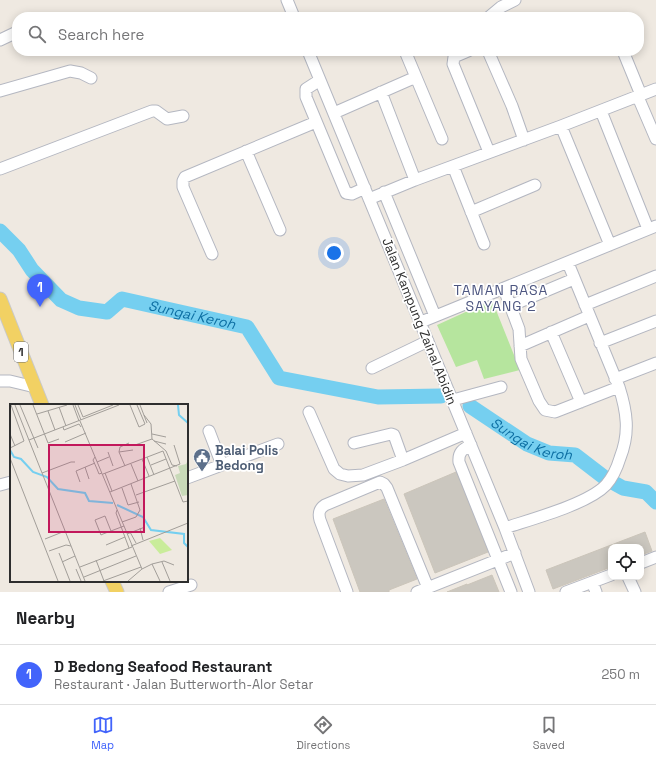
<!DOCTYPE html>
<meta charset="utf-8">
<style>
:root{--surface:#fff;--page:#f6f6f6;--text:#202124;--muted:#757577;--line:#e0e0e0;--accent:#4264fb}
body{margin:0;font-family:"Space Grotesk",sans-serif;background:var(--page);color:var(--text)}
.controls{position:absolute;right:12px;bottom:12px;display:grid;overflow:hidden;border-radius:8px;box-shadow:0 2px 10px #0003}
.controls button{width:36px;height:36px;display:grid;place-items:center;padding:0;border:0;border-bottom:1px solid var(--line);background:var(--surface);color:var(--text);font:20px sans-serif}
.you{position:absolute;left:334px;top:253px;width:14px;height:14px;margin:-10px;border:3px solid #fff;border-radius:50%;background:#1a73e8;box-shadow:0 0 0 6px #1a73e833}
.badge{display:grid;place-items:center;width:26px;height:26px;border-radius:50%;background:var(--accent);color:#fff;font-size:13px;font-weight:700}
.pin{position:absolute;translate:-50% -33px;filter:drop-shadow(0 1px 2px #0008)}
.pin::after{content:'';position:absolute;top:21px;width:14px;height:12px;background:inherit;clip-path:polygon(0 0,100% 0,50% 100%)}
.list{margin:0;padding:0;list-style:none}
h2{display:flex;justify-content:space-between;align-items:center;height:52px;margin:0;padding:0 16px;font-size:17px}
h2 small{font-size:13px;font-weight:400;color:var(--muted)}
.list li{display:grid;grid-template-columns:26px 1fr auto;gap:12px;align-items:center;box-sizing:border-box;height:60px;padding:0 16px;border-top:1px solid var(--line)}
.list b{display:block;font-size:15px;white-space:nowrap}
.list p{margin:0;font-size:13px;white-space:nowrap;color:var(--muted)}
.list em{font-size:13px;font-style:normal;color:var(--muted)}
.icon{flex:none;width:22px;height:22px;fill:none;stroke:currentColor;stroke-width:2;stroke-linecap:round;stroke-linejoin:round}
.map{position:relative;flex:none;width:656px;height:592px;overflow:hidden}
.search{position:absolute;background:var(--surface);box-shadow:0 2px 10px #0003;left:12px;right:12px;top:12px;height:44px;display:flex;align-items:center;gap:10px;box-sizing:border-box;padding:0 14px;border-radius:16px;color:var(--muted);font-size:15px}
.sheet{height:112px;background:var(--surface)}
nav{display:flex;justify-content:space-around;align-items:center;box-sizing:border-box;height:56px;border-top:1px solid var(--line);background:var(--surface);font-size:11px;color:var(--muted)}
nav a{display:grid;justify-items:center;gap:2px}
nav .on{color:var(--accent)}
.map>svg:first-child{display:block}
.green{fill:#b6e59e}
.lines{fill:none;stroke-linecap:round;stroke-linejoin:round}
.river{stroke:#75cff0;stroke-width:15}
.building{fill:#cbc7bf;stroke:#cbc5ba}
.minor-casing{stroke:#b4b7c1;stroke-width:13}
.major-casing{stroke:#c9c9c9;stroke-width:15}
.minor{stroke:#fff;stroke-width:11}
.major{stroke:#f2d163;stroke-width:13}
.labels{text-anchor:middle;stroke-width:3.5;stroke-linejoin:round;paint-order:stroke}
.shield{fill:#fff;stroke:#6d6d6d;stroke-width:1}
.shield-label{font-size:12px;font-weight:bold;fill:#2e2e2e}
.street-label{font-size:13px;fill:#2e2e2e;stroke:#fff}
.service-label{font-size:13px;font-weight:bold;fill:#4e5e75;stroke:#fff;text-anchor:start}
.neighbourhood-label{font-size:14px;letter-spacing:1px;fill:#4d5680;stroke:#fff}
.water-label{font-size:14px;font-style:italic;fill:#0d6fa3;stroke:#fff}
.inset-river{fill:none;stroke:#75cff0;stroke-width:2}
.inset-road{fill:none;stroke:#a29e99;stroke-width:1}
.view{fill:#c2185b;fill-opacity:0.15;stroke:#c2185b;stroke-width:2}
.inset-edge{fill:none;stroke:#2e2e2e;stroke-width:2}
</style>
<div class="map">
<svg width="656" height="592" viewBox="0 0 656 592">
<rect width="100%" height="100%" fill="#efe9e1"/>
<path class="green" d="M492,300l28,70 -36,9 -7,-19 -21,7 -19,-42z"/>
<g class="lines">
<g class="river">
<path id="s1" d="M0,231l19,19 13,20 29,30 18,8 28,4 15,-13 125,28 32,51 99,19 63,-1"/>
<path id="s2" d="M470,406l57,38 22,9 26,2 30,23 18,10 23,4 10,10"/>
</g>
</g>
<path class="building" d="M456,472l32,80 -53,21 -31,-79z
M384,499l33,80 -28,11v2h-29l-27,-73z
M645,532l7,19 -11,4v-8h-30v20l-58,22 -7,-19z
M492,575l7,17h-52l20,-8v1z"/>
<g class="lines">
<defs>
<path id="minor" d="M287,0l7,17
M489,17l12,-10 14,-7
M0,40l17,-8
M308,51l197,477 24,64
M405,51l37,88
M468,51l-14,6 -1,7 36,88
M488,51l24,55 12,34
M623,51l18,44
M320,80l-14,9v8l40,96 6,1 13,-6
M0,91l70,-20 11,2 10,5
M381,92l34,88
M638,97l18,42
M601,111l47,118
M334,113l82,-36
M561,126l49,119
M246,151l34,79
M453,166l31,78
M0,169l152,-58h4l11,8 16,-3
M384,192l51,124
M369,199l46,-19 146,-54 95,-37
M471,212l64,-27
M212,254l-29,-67v-6l2,-4 131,-55
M504,289l15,40 2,30 18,42 6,9 10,2 64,-25
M585,305l71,-29
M510,306l64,-27
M421,322l235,-96
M551,332l30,70
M600,343l56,-22
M520,346l69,-30
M372,368l56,-27
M615,379l41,-16
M0,381h10l25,6
M453,400l48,-13
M309,412l25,57 6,5 8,2 15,-1 40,-15 63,-27
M209,431l13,34
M354,443l37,-9 3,1 9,25
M471,445c-8,4 -13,7 -12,17l52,130
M187,478l91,-34
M0,485l11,-3
M505,528c27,-9 83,-24 101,-43 7,-8 11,-17 14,-27 10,-25 7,-46 -1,-71l-51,-124
M641,563l15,-6
M628,577l7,15
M592,582l4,10
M169,592l22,-7
M347,592l-27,-72c-2,-7 -1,-11 5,-15l55,-23 4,2 3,4 41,100
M417,592l98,-39
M566,592l45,-17"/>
<path id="major" d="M0,299l42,106
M112,581l5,11"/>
</defs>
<use href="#minor" class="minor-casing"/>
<use href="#major" class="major-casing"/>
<use href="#minor" class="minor"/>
<use href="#major" class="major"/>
</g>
<defs>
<symbol id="civic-pin" viewBox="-11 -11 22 30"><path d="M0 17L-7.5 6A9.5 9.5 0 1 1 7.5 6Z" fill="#5c6f8a" stroke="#fff"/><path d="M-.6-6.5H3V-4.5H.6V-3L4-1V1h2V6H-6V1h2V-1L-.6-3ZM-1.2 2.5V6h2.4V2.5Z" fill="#fff"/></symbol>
</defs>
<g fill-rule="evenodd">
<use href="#civic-pin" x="192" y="447" width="20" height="27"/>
</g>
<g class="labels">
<rect class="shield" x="14" y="342" width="14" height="20" rx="3"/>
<g class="shield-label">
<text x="21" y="356">1</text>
</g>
<g class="street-label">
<text transform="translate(420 321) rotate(68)" y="5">Jalan Kampung Zainal Abidin</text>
</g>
<g class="service-label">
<text x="215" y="455">Balai Polis<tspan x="215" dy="15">Bedong</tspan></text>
</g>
<g class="neighbourhood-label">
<text x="501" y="295">TAMAN RASA<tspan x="501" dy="16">SAYANG 2</tspan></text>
</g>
<g class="water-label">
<text dy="5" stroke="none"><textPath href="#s1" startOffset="232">Sungai Keroh</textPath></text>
<text dy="5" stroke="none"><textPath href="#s2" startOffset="71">Sungai Keroh</textPath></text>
</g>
</g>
<g transform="translate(10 404)">
<rect width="178" height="178" fill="#efe9e1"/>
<path d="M178,56v35l-6,1 -7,-21 5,-2 -2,-7 8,-2z" fill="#c8d9b8"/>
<path d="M150,134l12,12 -12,4 -11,-13z" fill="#c9ec9a"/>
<path class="inset-river" d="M168,1l1,10 9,8M0,46l4,7 7,2 12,13 14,5 11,12 27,4 4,8 24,2M107,101l26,12 8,13 33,4v9l4,4"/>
<path class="inset-road" d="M5,1l70,176M10,1l18,43M23,1l15,38 11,-4M63,1l6,16M65,1l6,15M68,1l5,12 30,-12M120,1l9,22 6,-3 -8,-19M130,1l7,18M49,3l7,19M38,7l7,19M27,10l30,-9M134,11l7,9 1,15M70,17l62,148M53,23l1,3 15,-6 2,3M0,30l5,12M142,30l14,3M19,36l90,-35M144,37l12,3M55,38l21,-9M125,41l17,-6 14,12 6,14 5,1M0,44l14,-7 -13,-36M98,48l5,14M109,48l1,-5 9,-4M85,53l-2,3 4,9 2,5 3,-1M137,53l7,18M0,54l48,123M132,55l7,17M87,58l12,-5M121,60l7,17M141,61l15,-6M115,62l-6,-14 14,-2M75,63l4,12M32,69l29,-11h4M95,69l7,18M93,70l60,-23 20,51 5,-1M70,78l-4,-11 19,-8M112,84l6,17 11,-3M100,88l70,-28 -6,-19M126,91l39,-14M107,106l-1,3 13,35M112,118l14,-5 4,-7 -9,-26M130,124l3,12M101,127l-6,-15 -10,4 6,15 2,-1 21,-8M120,128l6,11M117,130l18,-7M35,135l20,-8M96,141l19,-8M121,142l57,-23M39,147l17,-6 5,1M49,149l11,28M86,156l8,21M52,158l13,-6M152,158l8,19M142,160l8,17M70,163l52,-20M66,165l5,12M74,173l52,-21M93,177l38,-14M118,177l14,-12 10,-5 12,-3 10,4"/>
<path class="view" d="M39,41h95v87h-95z"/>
<rect width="178" height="178" class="inset-edge"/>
</g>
</svg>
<div class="controls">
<button><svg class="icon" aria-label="locate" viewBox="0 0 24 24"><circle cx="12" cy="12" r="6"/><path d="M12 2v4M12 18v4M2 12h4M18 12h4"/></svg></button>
</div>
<div class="you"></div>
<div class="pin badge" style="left:40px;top:307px">1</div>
<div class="search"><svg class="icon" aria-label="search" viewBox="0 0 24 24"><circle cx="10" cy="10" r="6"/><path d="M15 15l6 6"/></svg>Search here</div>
</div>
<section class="sheet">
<h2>Nearby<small></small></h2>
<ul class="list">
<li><span class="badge">1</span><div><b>D Bedong Seafood Restaurant</b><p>Restaurant · Jalan Butterworth-Alor Setar</p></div><em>250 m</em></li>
</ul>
</section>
<nav>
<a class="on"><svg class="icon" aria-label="map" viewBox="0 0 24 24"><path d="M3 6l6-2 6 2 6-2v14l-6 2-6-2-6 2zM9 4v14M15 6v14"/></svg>Map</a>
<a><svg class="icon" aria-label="directions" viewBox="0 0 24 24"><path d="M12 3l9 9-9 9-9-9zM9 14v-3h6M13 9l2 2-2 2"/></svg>Directions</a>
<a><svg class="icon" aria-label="saved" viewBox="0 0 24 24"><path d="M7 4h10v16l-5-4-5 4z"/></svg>Saved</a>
</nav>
